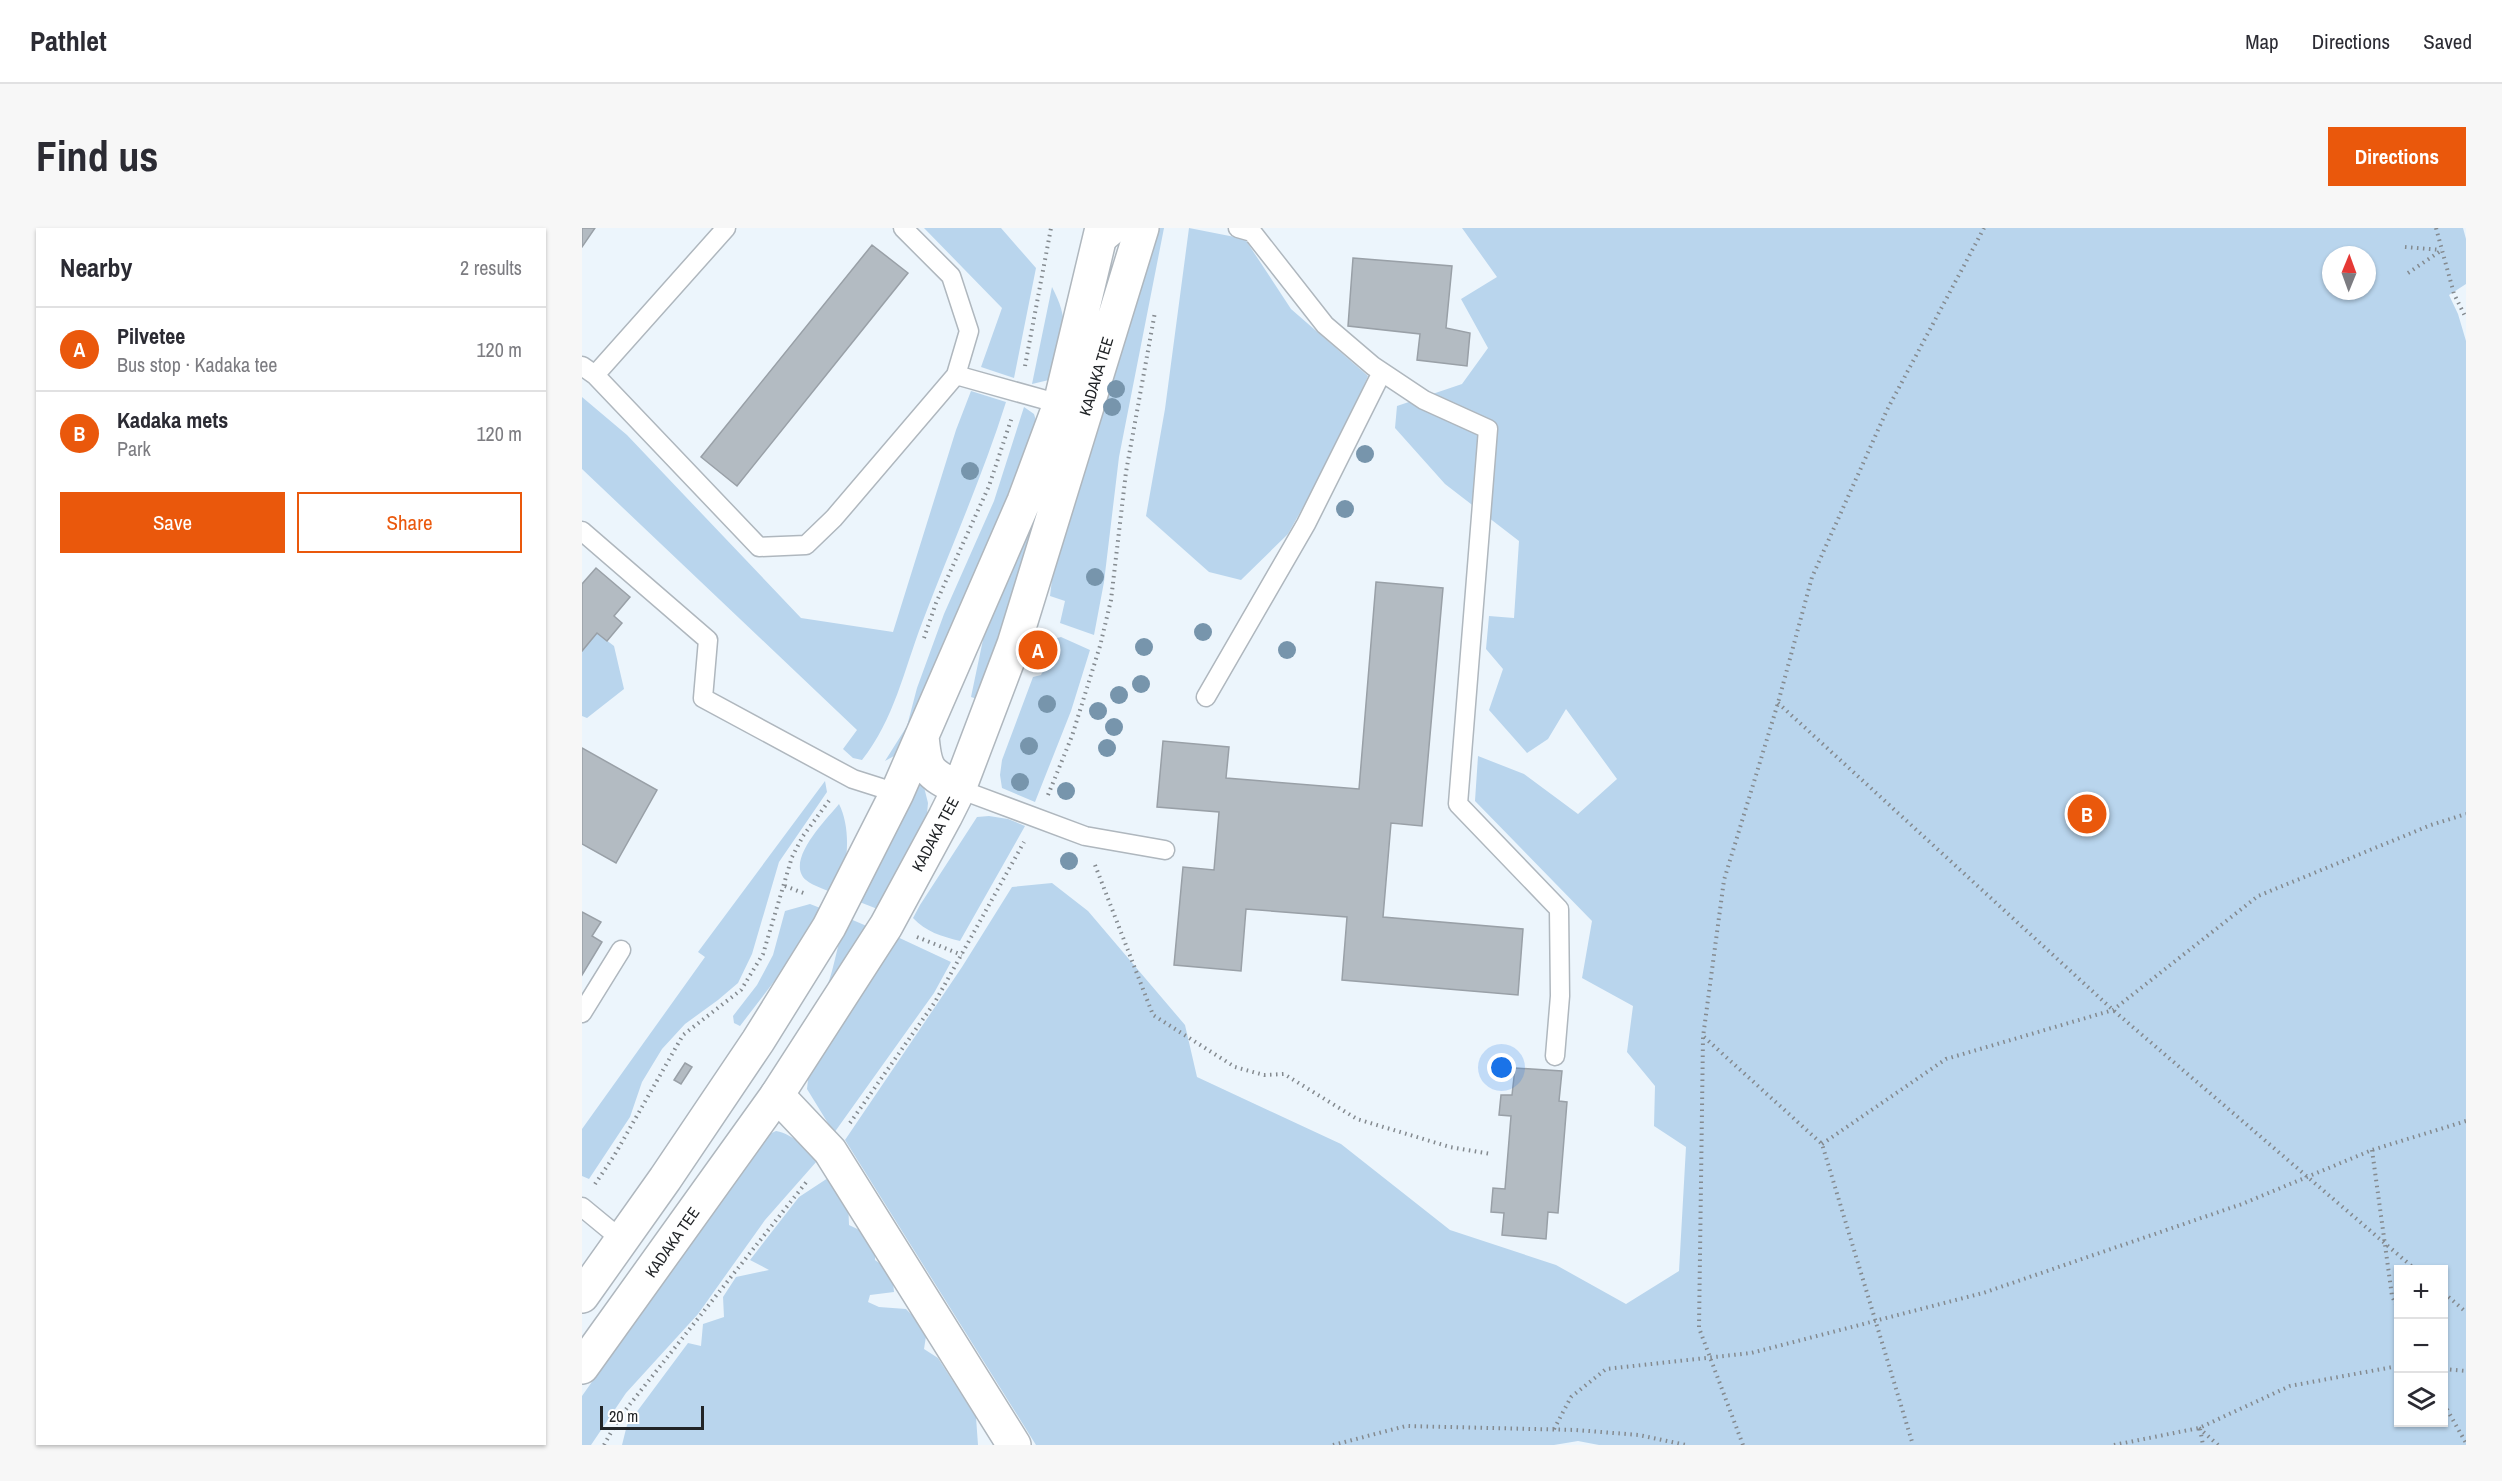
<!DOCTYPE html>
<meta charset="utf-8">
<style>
:root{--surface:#fff;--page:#f7f7f7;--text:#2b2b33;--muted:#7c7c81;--line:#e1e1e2;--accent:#ea580c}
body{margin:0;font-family:"Archivo Narrow",sans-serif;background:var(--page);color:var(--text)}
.controls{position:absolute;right:18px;bottom:18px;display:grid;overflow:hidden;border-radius:0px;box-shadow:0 2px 4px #0004}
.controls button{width:54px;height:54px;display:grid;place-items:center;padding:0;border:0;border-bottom:2px solid var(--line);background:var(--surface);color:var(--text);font:30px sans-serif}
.compass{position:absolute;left:1740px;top:18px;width:54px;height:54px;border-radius:50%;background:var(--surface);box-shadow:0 2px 4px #0004;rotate:1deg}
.scale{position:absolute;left:18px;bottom:15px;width:104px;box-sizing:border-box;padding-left:6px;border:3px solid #212427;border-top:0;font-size:16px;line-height:21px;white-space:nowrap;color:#212427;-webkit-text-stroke:4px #fff;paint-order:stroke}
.you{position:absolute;left:920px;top:840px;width:21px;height:21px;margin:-15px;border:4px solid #fff;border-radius:50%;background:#1a73e8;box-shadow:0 0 0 9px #1a73e833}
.badge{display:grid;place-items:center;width:39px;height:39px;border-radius:50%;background:var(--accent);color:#fff;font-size:20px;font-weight:700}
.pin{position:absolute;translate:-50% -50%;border:3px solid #fff;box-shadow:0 2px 6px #0006}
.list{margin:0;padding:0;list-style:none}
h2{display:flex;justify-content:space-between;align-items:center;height:78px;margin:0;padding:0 24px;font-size:26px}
h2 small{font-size:20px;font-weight:400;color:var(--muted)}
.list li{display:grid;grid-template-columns:39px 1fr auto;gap:18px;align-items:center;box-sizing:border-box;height:84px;padding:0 24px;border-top:2px solid var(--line)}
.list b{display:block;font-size:22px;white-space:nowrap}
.list p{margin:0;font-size:20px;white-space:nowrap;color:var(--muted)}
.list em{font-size:20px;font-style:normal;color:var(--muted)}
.actions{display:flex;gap:12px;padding:18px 24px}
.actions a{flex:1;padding:14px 0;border:2px solid var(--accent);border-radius:0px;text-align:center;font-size:21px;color:var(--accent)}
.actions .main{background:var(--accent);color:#fff}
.icon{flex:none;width:33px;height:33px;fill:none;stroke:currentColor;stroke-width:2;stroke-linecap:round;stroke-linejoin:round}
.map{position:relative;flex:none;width:1884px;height:1217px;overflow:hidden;border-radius:0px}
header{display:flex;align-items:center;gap:36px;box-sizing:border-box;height:84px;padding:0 30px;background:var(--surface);border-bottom:2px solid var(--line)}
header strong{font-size:28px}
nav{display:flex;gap:33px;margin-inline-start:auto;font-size:21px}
.intro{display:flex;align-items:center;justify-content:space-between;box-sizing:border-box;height:144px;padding:0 36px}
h1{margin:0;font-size:42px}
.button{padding:15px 27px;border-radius:0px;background:var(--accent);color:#fff;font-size:21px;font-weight:700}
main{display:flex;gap:36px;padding:0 36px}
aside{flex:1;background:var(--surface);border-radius:0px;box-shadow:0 2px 4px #0004}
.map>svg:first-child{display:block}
.green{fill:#b9d5ed;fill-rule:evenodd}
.building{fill:#b3bbc2;stroke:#99a0a7;stroke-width:1.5}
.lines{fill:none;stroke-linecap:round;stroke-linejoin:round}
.service-casing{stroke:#afb7be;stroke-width:21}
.minor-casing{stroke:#afb7be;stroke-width:36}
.secondary-casing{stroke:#afb7be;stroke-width:36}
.path{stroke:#848a8f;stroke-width:4;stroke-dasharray:1.5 4.5;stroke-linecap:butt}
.service{stroke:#fff;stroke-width:18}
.minor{stroke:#fff;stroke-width:33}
.secondary{stroke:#fff;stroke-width:33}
.tree{fill:#7795ac}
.labels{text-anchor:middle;stroke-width:6;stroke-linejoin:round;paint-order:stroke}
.street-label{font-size:16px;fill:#212427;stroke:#fff}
</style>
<header>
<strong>Pathlet</strong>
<nav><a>Map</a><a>Directions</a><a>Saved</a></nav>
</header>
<div class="intro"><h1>Find us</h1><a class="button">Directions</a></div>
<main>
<aside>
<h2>Nearby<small>2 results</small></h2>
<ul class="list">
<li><span class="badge">A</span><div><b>Pilvetee</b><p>Bus stop · Kadaka tee</p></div><em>120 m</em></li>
<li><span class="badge">B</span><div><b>Kadaka mets</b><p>Park</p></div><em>120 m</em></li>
</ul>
<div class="actions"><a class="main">Save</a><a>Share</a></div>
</aside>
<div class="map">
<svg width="1884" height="1217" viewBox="0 0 1884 1217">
<rect width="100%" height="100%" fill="#ecf5fc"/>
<path class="green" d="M342,0h77l35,40 -22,110 -33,-11 21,-59z
M574,0h8l-45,229 -15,125 -10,53 -34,-12 5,-22 -15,-5 5,-42z
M607,0l56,11 46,70 77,67 -28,65 -52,93 -47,46 -32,-8 -63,-56 19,-107z
M880,0h1001l3,11v45l-17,11 9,19 8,27v1104h-867l-21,-4 -24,4h-518l-191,-305 117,-173 50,-80 40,-4 36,28 97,114 12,52 144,67 109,86 106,35 70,39 53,-33 7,-124 -32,-21 1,-40 -28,-34 6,-46 -51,-28 10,-57 -117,-120 3,-45 46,18 54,40 39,-35 -51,-70 -18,30 -21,14 -38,-43 14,-41 -17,-20 3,-33 25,2 5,-77 -74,-57 -50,-56 2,-22 65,-22 26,-36 -27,-49 36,-22zM1749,27h36v36h-36zM1816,1042h46v152h-46z
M470,59c21,40 10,54 -3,93l-17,4z
M389,163l35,11c-24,76 -56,147 -84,221 -18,47 -28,97 -60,137l-9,-2 -10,-9 14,-19 -275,-261v-72l45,38 174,183 92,14 63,-202z
M442,179l10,7 4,13 -135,324 -18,10 22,-35 10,-38 27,-74 50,-113z
M450,280l7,1 -32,105 -30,85 -6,-2 18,-86z
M15,405l17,13 10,43 -37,29 -5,-2v-65z
M479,409l29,13 -19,61 -36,91 -33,-14 -2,-13 2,-15 31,-83 8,-2 16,-37z
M243,553l2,11 -48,70 -27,92 -14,29 -20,17 -33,24 -23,25 -20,33 -12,35 -41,62 -7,-3v-47l123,-172 -7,-5z
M336,553l5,2 5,20 -1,11 -47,96 -23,-9z
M257,576c13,26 9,65 -3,90 -9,-4 -23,-8 -30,-14 -22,-19 21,-61 33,-76z
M407,588l19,3 17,7 -65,115c-19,-5 -34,-9 -47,-23l7,-13 57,-88z
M228,676l18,7 -88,115 -6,-3 -1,-7 24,-31 16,-30 12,-44z
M266,690l21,9 -43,62c10,-24 10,-46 22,-71z
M309,706l60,28 -17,31 -100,140 -27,-44 2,-19z
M194,903c19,4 28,16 41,30l-52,59 -67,94 -72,79 -35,52h-9v-49l183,-260z
M246,950l20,20 1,27 27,13 -1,22 17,12 2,20 -24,3 -2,7 11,5 27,2 21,21 -3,19 14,9 38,59 2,28h-356l5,-20 61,-82 13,3 2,-22 21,-7 -1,-20 13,-20 33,-7 -19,-10 49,-63z"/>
<path class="building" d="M0,0h13l-13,19z
M290,17l36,28 -171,213 -36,-29z
M771,30l99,8 -6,62 24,5 -3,33 -50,-6 3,-26 -72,-8z
M14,340l34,29 -16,19 8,7 -15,18 -10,-8 -15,18v-67z
M794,354l67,6 -21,238 -31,-3 -8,94 140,12 -5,66 -176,-15 5,-63 -101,-8 -5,62 -67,-6 9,-98 31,3 5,-58 -62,-5 6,-66 66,6 -3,31 133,11z
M0,520l75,42 -41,73 -34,-19z
M0,684l19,10 -9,14 10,6 -20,33z
M103,835l7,4 -11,17 -7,-4z
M933,840l47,3 -3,30 8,1 -9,111 -10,-1 -2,27 -44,-4 2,-22 -13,-1 2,-24 12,1 6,-73 -12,-1 2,-20h11z"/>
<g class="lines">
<defs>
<path id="service" d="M656,0l14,4 73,93 48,41 51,34 64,29 -30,375 101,105 1,87 -5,60
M518,19l23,-19
M0,138l13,9 164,172 47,-2 28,-27 122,-143 13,-44 -18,-55 -48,-48
M13,147l131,-147
M374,147l104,29
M0,303l126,109 -5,58 150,81 44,14
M624,469l100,-173 76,-152
M377,561l126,47 80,14
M0,785l39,-63
M0,979l40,33"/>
<path id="minor" d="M195,867l53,56 184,294"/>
<path id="secondary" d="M340,508c3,35 6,37 37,53
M0,1068l83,-117 93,-138 71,-114 68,-134 127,-292 36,-97 42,-176
M0,1139l195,-272 109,-169 59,-109 14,-28 55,-145 128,-416"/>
</defs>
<use href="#service" class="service-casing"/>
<use href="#minor" class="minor-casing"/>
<use href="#secondary" class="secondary-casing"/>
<path class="path" d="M1854,0l18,66 12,24
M1823,19l36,3
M1826,45l34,-23
M443,138l26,-138
M342,410l12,-35 53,-117 23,-69
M1196,475l335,307 303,260
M466,567l24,-59 28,-90 11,-46 15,-128 29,-160
M513,637l58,150 82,52 29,8 20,-1 73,45 93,28 41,7
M203,658l21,8
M335,709l45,18
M1122,809l118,107 91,301
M268,895l85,-121 89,-160
M1240,916l124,-85 167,-49 145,-114 173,-71 35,-11
M1790,922l20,146 6,13
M13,956l19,-28 69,-121 58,-45 22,-36 29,-97 11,-21 28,-38
M1862,1065l22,19
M1862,1141l22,2
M1862,1176l22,39
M1617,1200l19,17
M972,1201l17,-32 35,-28 145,-16 232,-60 259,-89 130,-54 94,-29
M1618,1201l3,16
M22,1217l15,-27 189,-238
M751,1217l73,-19 170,4 63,5 47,10
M1161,1217l-44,-117 4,-291 21,-157 54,-177 34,-126 75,-167 97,-182
M1532,1217l85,-17 91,-42 108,-20"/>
<use href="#service" class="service"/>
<use href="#minor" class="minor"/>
<use href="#secondary" class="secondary"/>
</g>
<g class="tree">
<circle cx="534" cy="161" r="9"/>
<circle cx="530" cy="179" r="9"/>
<circle cx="783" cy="226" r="9"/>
<circle cx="388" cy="243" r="9"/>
<circle cx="763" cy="281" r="9"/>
<circle cx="513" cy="349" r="9"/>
<circle cx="621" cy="404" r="9"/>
<circle cx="562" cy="419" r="9"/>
<circle cx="705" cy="422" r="9"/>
<circle cx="559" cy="456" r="9"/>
<circle cx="537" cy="467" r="9"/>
<circle cx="465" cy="476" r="9"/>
<circle cx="516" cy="483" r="9"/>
<circle cx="532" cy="499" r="9"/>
<circle cx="447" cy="518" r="9"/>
<circle cx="525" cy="520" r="9"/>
<circle cx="438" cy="554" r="9"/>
<circle cx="484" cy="563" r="9"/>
<circle cx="487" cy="633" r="9"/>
</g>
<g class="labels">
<g class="street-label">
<text transform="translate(514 148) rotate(-73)" y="6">KADAKA TEE</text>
<text transform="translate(353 606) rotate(-62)" y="6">KADAKA TEE</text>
<text transform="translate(90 1014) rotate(-55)" y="6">KADAKA TEE</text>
</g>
</g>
</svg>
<div class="controls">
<button>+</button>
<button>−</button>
<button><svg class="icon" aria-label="layers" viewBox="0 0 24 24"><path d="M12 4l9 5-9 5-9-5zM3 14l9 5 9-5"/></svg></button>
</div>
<svg class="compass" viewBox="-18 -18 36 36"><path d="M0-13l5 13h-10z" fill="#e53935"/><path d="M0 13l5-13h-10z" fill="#7c7c81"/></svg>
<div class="scale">20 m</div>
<div class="you"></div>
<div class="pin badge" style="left:456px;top:422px">A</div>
<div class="pin badge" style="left:1505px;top:586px">B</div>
</div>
</main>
